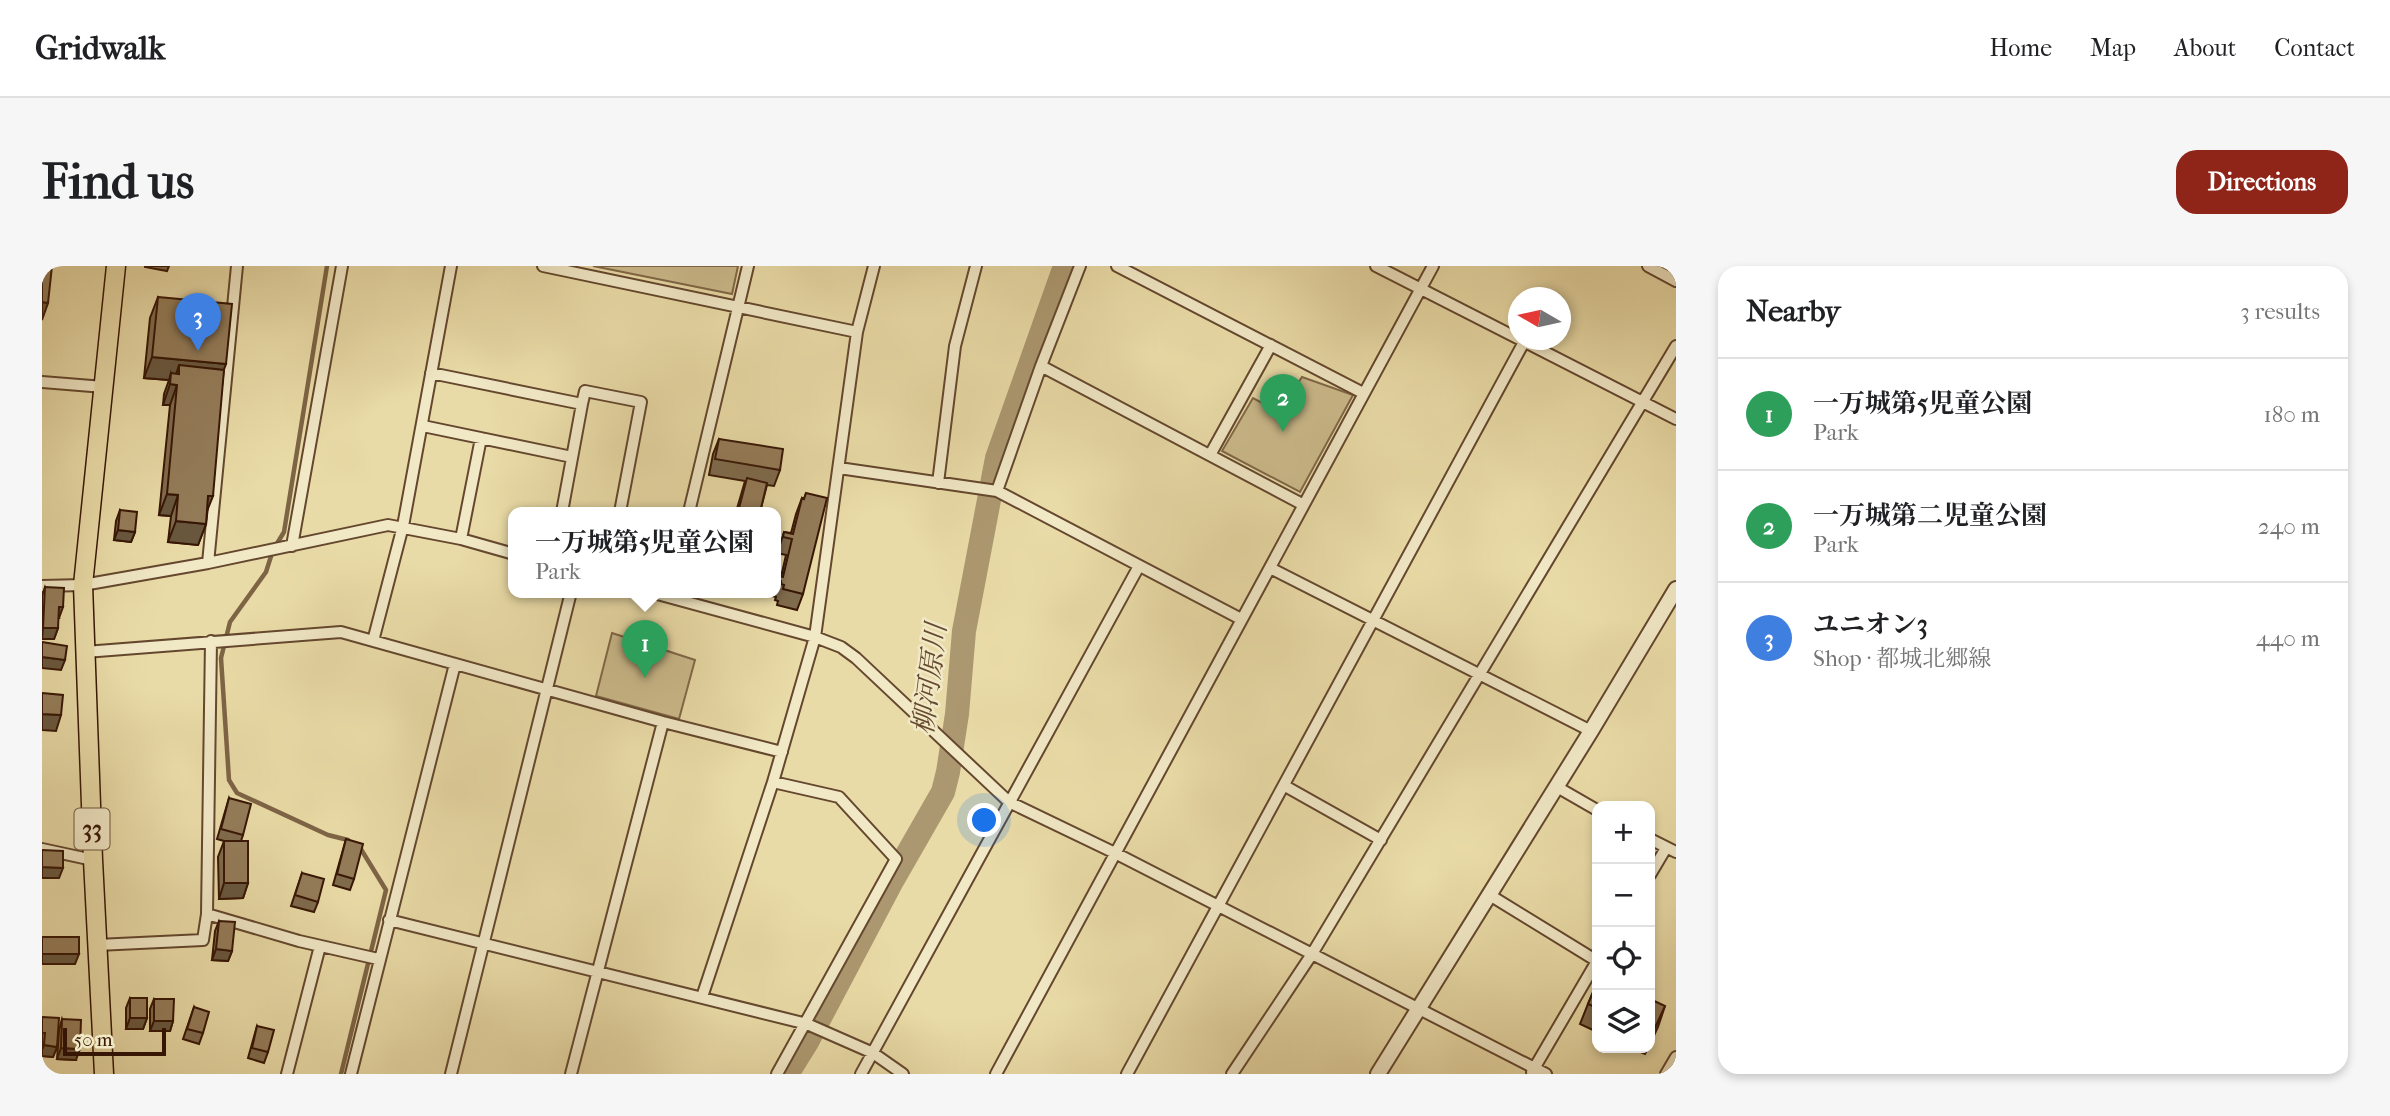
<!DOCTYPE html>
<meta charset="utf-8">
<style>
:root{--surface:#fff;--page:#f6f6f6;--text:#202124;--muted:#757577;--line:#e0e0e0;--accent:#8f2418}
body{margin:0;font-family:"IM FELL French Canon","Noto Serif JP",serif;background:var(--page);color:var(--text)}
.controls{position:absolute;right:21px;bottom:21px;display:grid;overflow:hidden;border-radius:14px;box-shadow:0 4px 10px #0003}
.controls button{width:63px;height:63px;display:grid;place-items:center;padding:0;border:0;border-bottom:2px solid var(--line);background:var(--surface);color:var(--text);font:35px sans-serif}
.compass{position:absolute;left:1466px;top:21px;width:63px;height:63px;border-radius:50%;background:var(--surface);box-shadow:0 4px 10px #0003;rotate:279deg}
.scale{position:absolute;left:21px;bottom:18px;width:103px;box-sizing:border-box;padding-left:7px;border:4px solid #371605;border-top:0;font-size:19px;line-height:24px;white-space:nowrap;color:#371605;-webkit-text-stroke:5px #f1e8c6;paint-order:stroke}
.you{position:absolute;left:943px;top:555px;width:24px;height:24px;margin:-18px;border:5px solid #fff;border-radius:50%;background:#1a73e8;box-shadow:0 0 0 10px #1a73e833}
.badge{display:grid;place-items:center;width:46px;height:46px;border-radius:50%;background:var(--accent);color:#fff;font-size:23px;font-weight:700}
.pin{position:absolute;translate:-50% -58px;filter:drop-shadow(0 2px 4px #0008)}
.pin::after{content:'';position:absolute;top:37px;width:24px;height:21px;background:inherit;clip-path:polygon(0 0,100% 0,50% 100%)}
.popup{position:absolute;left:466px;top:241px;width:273px;height:91px;box-sizing:border-box;display:grid;place-content:center;border-radius:14px;background:var(--surface);filter:drop-shadow(0 2px 5px #0005);font-size:23px;white-space:nowrap;color:var(--muted)}
.popup b{font-size:26px;color:var(--text)}
.popup::after{content:'';position:absolute;left:50%;top:100%;margin-left:-14px;border:14px solid transparent;border-top-color:var(--surface)}
.list{margin:0;padding:0;list-style:none}
h2{display:flex;justify-content:space-between;align-items:center;height:91px;margin:0;padding:0 28px;font-size:30px}
h2 small{font-size:23px;font-weight:400;color:var(--muted)}
.list li{display:grid;grid-template-columns:46px 1fr auto;gap:21px;align-items:center;box-sizing:border-box;height:112px;padding:0 28px;border-top:2px solid var(--line)}
.list b{display:block;font-size:26px;white-space:nowrap}
.list p{margin:0;font-size:23px;white-space:nowrap;color:var(--muted)}
.list em{font-size:23px;font-style:normal;color:var(--muted)}
.icon{flex:none;width:38px;height:38px;fill:none;stroke:currentColor;stroke-width:2;stroke-linecap:round;stroke-linejoin:round}
.map{position:relative;flex:none;width:1634px;height:808px;overflow:hidden;border-radius:21px}
header{display:flex;align-items:center;gap:42px;box-sizing:border-box;height:98px;padding:0 35px;background:var(--surface);border-bottom:2px solid var(--line)}
header strong{font-size:33px}
nav{display:flex;gap:38px;margin-inline-start:auto;font-size:24px}
.intro{display:flex;align-items:center;justify-content:space-between;box-sizing:border-box;height:168px;padding:0 42px}
h1{margin:0;font-size:49px}
.button{padding:18px 32px;border-radius:21px;background:var(--accent);color:#fff;font-size:24px;font-weight:700}
main{display:flex;gap:42px;padding:0 42px}
aside{flex:1;background:var(--surface);border-radius:21px;box-shadow:0 4px 10px #0003}
.map>svg:first-child{display:block}
.park{fill:#cbba8b;stroke:#816848;stroke-width:2}
.lines{fill:none;stroke-linecap:round;stroke-linejoin:round}
.stream{stroke:#7d6445;stroke-width:4.5}
.river{stroke:#ac9870;stroke-width:24}
.minor-casing{stroke:#64472e;stroke-width:14}
.tertiary-casing{stroke:#64472e;stroke-width:18}
.primary-casing{stroke:#371605;stroke-width:21}
.minor{stroke:#f1e8c6;stroke-width:10}
.tertiary{stroke:#f1e8c6;stroke-width:14}
.primary{stroke:#e9dba7;stroke-width:18}
.wall{fill:#7f6b4d;stroke:#371605;stroke-width:2}
.shaded-wall{fill:#68573e;stroke:#371605;stroke-width:2}
.building{fill:#947c59;stroke:#371605;stroke-width:2}
.labels{text-anchor:middle;stroke-width:5;stroke-linejoin:round;paint-order:stroke}
.shield{fill:#f1e8c6;stroke:#6f553f;stroke-width:2}
.shield-label{font-size:24px;font-weight:bold;fill:#371605}
.water-label{font-size:28px;font-style:italic;fill:#664a30;stroke:#f1e8c6}
</style>
<header>
<strong>Gridwalk</strong>
<nav><a>Home</a><a>Map</a><a>About</a><a>Contact</a></nav>
</header>
<div class="intro"><h1>Find us</h1><a class="button">Directions</a></div>
<main>
<div class="map">
<svg width="1634" height="808" viewBox="0 0 1634 808">
<rect width="100%" height="100%" fill="#e9dba7"/>
<filter id="stains"><feTurbulence type="fractalNoise" baseFrequency=".00286" numOctaves="4"/><feColorMatrix values="0 0 0 0 .2 0 0 0 0 .09 0 0 0 0 .02 0 0 0 .5 -.17"/></filter>
<radialGradient id="worn" r=".72"><stop offset=".6" stop-color="#630" stop-opacity="0"/><stop offset="1" stop-color="#630" stop-opacity=".3"/></radialGradient>
<path class="park" d="M551,0h145l-6,28z
M1260,111l51,18 -53,97 -78,-41 31,-53 26,14z
M570,367l83,27 -16,59 -83,-23z"/>
<g class="lines">
<path class="stream" d="M285,0l-43,266 -11,18 -7,22 -36,50 -9,36 8,122 8,13 91,42 20,5
M299,808l45,-184 -27,-44"/>
<path class="river" d="M745,808l20,-32 85,-161 51,-89 5,-20 9,-58 7,-83 33,-173 68,-192"/>
<defs>
<path id="minor" d="M501,0l314,66
M1075,0l246,127
M1334,0l300,153
M1606,0l28,15
M999,100l261,138
M389,107l151,31 -20,108
M0,116l62,5
M540,138l3,-13 56,11 -21,110
M381,160l149,31
M1168,189l61,-110
M797,202l158,23 244,128
M896,217l17,-137 21,-80
M955,225l44,-125 39,-100
M647,246l59,-246
M419,273l20,-101
M250,280l50,-280
M166,297l29,-297
M1228,302l321,163
M0,320l41,-1 125,-22 180,-38 73,14 53,15
M608,326l165,45 26,10 15,11 153,144 106,51 431,221
M331,375l30,-115 48,-260
M43,386l256,-20 322,90 119,30
M731,516l66,15 57,62 -119,215
M1243,520l96,54
M1515,521l40,23
M1608,573l26,13
M0,583l51,11
M1608,609l16,-27
M1446,628l109,67
M165,648l92,27 79,18
M347,654l418,104 66,29 30,21
M55,679l106,-5 4,-26 4,-273
M660,731l71,-215 42,-145 42,-305 17,-66
M1490,806l65,-111
M245,808l33,-128
M309,808l104,-410
M409,808l120,-482
M529,808l92,-352
M819,808l278,-508
M954,808l437,-808
M1085,808l397,-732
M1190,808l80,-120 364,-608
M1624,808l10,-17"/>
<path id="tertiary" d="M1336,808l213,-343 85,-142"/>
<path id="primary" d="M62,808l-11,-214 -10,-275 33,-319"/>
</defs>
<use href="#minor" class="minor-casing"/>
<use href="#tertiary" class="tertiary-casing"/>
<use href="#primary" class="primary-casing"/>
<use href="#minor" class="minor"/>
<use href="#tertiary" class="tertiary"/>
<use href="#primary" class="primary"/>
</g>
<path class="wall" d="M103,0h24l-2,5 -22,-4z
M116,31l66,72 -18,155 -8,21 -30,-3 3,-26 -12,-1 11,-110h-7l1,-11 5,-14 -25,-2 6,-60z
M677,173l61,31 -6,16 -7,-1 -7,27h-24l9,-31 -36,-6 4,-21z
M764,227l-3,101 -6,16 -20,-5 1,-4 -3,-1 1,-3 -8,-2v-3h8v-16l5,1 5,-22 -9,-2 2,-5 5,-16 7,1 5,-19 6,-16 2,1z
M78,244l15,22 -4,10 -17,-2 2,-19z
M3,321l14,31h-1v10l-4,11h-12v-43z
M187,532l14,37 -2,6 7,42 -5,15 -24,1 -1,-42 6,-16 -7,-2z
M304,573l8,40 -4,11 -17,-5z
M260,607l16,29 -4,10 -23,-6z
M177,655l13,30 -4,10 -16,-1 3,-29z
M1555,717v49l-17,-8 8,-20z
M88,732l17,20 -4,11h-17v-21z
M112,733l19,22 -3,10h-20v-22z
M152,741l9,26 -4,11 -16,-5z
M0,751l15,30 -4,10 -11,-1z
M20,753l14,41 -19,-1 2,-29z
M215,760l11,26 -4,11 -16,-5z
M1589,782h17l-3,6z"/>
<path class="shaded-wall" d="M0,36l6,1 -6,17z
M110,91l74,7 -8,21 -39,-11v-9l-5,16 -3,-8 -2,7 -25,-2z
M128,118l7,1 -7,20h-7z
M125,228l11,1 -7,21 -12,-1z
M166,230h5l-8,20z
M134,255l30,3 -8,21 -30,-3z
M76,264l17,2 -4,10 -17,-2z
M17,341h4l-4,11 -4,-1z
M1,362h15l-4,11h-12z
M0,391l23,3 -4,10 -19,-2z
M0,448l19,1 -5,16 -14,-1z
M0,601l21,1 -4,10h-17z
M182,617h24l-5,15 -24,1z
M174,683l16,2 -4,10 -16,-1z
M0,688h37l-4,10h-33z
M1623,740l-7,21 -8,17 2,-10z
M88,752h17l-4,11h-17z
M112,755h19l-3,10h-20z
M2,779l13,2 -4,10 -11,-1v-6z
M19,782l19,1 -4,11 -19,-1z"/>
<path class="building" d="M0,0h10l-4,37 -6,-1z
M116,31l74,7 -6,60 -74,-7z
M137,99l45,5 -11,126h-5l-2,28 -30,-3 2,-26 -11,-1 10,-109 -7,-1 1,-11 8,1z
M677,173l64,10 -3,21 -65,-11z
M705,212l20,5 -7,29h-22z
M764,227l21,5 -24,96 -20,-5 1,-4 -3,-1v-3l-5,-1v-4l7,1 9,-38 -9,-2 1,-5 9,2 9,-36 2,1z
M78,244l17,2 -2,20 -17,-2z
M3,321l19,1 -1,19h-4l-1,21h-15z
M0,376l25,4 -2,14 -23,-3z
M0,427l21,2 -2,20 -19,-1z
M187,532l22,6 -8,31 -22,-6z
M304,573l17,5 -9,35 -17,-5z
M182,575h24v42h-24z
M0,584l21,1v17l-21,-1z
M260,607l22,6 -6,23 -23,-7z
M177,655l16,1 -3,29 -16,-2z
M0,671h37v17h-37z
M1555,717v25l-9,-4z
M88,732h17v20h-17z
M112,733h20l-1,22h-19z
M1608,733l15,7 -13,28 -2,-2z
M152,741l15,5 -6,21 -16,-4z
M0,751l17,1 -2,29 -13,-2 1,-12h-3z
M20,753l19,1 -1,29 -19,-1z
M215,760l17,4 -6,22 -16,-4z"/>
<g class="labels">
<rect class="shield" x="32.5" y="542.5" width="35" height="41" rx="5"/>
<g class="shield-label">
<text x="50" y="571">33</text>
</g>
<g class="water-label">
<text transform="translate(887 413) rotate(-83)" y="10">柳河原川</text>
</g>
</g>
<rect width="100%" height="100%" filter="url(#stains)"/>
<rect width="100%" height="100%" fill="url(#worn)"/>
</svg>
<div class="controls">
<button>+</button>
<button>−</button>
<button><svg class="icon" aria-label="locate" viewBox="0 0 24 24"><circle cx="12" cy="12" r="6"/><path d="M12 2v4M12 18v4M2 12h4M18 12h4"/></svg></button>
<button><svg class="icon" aria-label="layers" viewBox="0 0 24 24"><path d="M12 4l9 5-9 5-9-5zM3 14l9 5 9-5"/></svg></button>
</div>
<svg class="compass" viewBox="-18 -18 36 36"><path d="M0-13l5 13h-10z" fill="#e53935"/><path d="M0 13l5-13h-10z" fill="#757577"/></svg>
<div class="scale">50 m</div>
<div class="you"></div>
<div class="pin badge" style="left:603px;top:412px;background:#2e9e5b">1</div>
<div class="popup"><b>一万城第5児童公園</b>Park</div>
<div class="pin badge" style="left:1241px;top:166px;background:#2e9e5b">2</div>
<div class="pin badge" style="left:156px;top:85px;background:#3f7fe0">3</div>
</div>
<aside>
<h2>Nearby<small>3 results</small></h2>
<ul class="list">
<li><span class="badge" style="background:#2e9e5b">1</span><div><b>一万城第5児童公園</b><p>Park</p></div><em>180 m</em></li>
<li><span class="badge" style="background:#2e9e5b">2</span><div><b>一万城第二児童公園</b><p>Park</p></div><em>240 m</em></li>
<li><span class="badge" style="background:#3f7fe0">3</span><div><b>ユニオン3</b><p>Shop · 都城北郷線</p></div><em>440 m</em></li>
</ul>
</aside>
</main>
